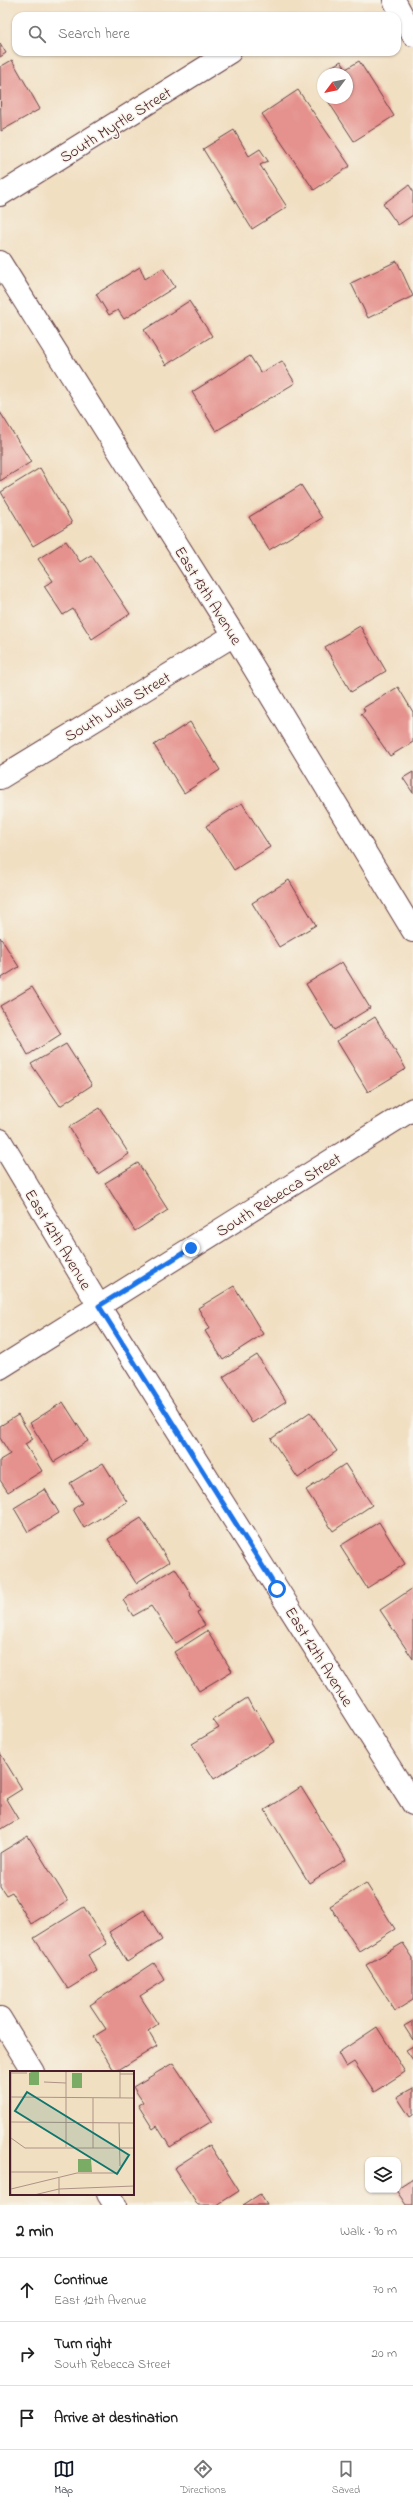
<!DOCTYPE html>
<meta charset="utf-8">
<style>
:root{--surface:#fff;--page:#f2f2f2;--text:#222;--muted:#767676;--line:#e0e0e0;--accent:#111827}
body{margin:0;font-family:"Indie Flower",sans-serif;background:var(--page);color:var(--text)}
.controls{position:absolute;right:12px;bottom:12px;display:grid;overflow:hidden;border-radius:8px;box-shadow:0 1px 3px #0004}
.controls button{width:36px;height:36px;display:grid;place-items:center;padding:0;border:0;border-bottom:1px solid var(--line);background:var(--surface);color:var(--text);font:20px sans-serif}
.compass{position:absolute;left:317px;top:68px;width:36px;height:36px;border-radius:50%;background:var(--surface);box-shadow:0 1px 3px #0004;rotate:238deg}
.stop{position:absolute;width:12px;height:12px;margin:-9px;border:3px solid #1a73e8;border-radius:50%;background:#fff}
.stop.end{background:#1a73e8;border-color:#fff;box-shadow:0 1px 4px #0008}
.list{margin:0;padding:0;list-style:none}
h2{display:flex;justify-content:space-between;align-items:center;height:52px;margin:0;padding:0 16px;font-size:17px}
h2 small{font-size:13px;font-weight:400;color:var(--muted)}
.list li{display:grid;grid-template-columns:26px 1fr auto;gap:12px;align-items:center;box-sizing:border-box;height:64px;padding:0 16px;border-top:1px solid var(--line)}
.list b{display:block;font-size:15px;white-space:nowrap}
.list p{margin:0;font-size:13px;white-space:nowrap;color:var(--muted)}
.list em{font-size:13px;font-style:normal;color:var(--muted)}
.icon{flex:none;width:22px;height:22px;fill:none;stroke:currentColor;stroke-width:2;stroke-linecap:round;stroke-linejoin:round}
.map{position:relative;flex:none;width:413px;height:2205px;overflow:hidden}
.search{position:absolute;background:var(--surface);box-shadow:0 1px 3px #0004;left:12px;right:12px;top:12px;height:44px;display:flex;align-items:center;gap:10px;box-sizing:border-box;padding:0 14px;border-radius:12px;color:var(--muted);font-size:15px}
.sheet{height:244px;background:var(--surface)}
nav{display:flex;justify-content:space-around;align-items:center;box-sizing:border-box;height:56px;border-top:1px solid var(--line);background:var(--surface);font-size:11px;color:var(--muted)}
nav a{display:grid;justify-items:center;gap:2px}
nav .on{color:var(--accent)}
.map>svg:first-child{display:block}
.building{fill:#e5918d}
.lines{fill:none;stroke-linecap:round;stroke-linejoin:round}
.minor-casing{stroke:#633c42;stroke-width:24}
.minor{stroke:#fff;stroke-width:22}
.route{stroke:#1a73e8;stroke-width:5}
.labels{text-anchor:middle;stroke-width:3;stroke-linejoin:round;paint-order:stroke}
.street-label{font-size:16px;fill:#4a1f2b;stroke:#f7f3e8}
.inset-road{fill:none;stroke:#ae9286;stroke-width:1}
.view{fill:#0f766e;fill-opacity:0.15;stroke:#0f766e;stroke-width:2}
.inset-edge{fill:none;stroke:#4a1f2b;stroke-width:2}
</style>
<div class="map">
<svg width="413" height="2205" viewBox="0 0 413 2205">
<rect width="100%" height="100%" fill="#f7f3e8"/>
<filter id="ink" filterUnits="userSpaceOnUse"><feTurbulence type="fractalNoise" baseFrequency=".025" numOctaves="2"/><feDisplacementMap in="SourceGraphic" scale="8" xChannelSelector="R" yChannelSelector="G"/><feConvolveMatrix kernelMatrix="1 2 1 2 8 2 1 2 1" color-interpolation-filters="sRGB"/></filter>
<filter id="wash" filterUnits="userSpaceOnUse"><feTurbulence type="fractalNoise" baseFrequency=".012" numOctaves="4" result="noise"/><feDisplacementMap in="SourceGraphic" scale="16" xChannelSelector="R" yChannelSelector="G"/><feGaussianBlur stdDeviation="0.9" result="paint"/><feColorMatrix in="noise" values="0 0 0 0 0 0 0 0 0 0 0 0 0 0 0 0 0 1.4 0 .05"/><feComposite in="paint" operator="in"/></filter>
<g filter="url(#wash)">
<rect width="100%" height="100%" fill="#f1dfc2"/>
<g id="blocks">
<path class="building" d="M0,43l6,10 -6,4z
M12,60l28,49 -39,22 -1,-64z
M341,61l5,8 13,-8 35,55 -40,25 -28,-43h21v-24h-16l-3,-5z
M298,90l52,76 -36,24 -52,-76z
M234,130l15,26 11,-7 8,12 -8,4 27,42 -35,22 -49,-80z
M409,185l4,6v24l-15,10 -15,-21z
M397,261l16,35 -45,22 -17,-35z
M140,267l5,12 18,-11 12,19 -51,32 -6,-9 -9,5 -13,-21z
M189,301l23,35 -46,29 -22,-35z
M250,356l11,17 21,-12 13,22 -79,48 -24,-39z
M0,412l31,50 -31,19z
M40,468l32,55 -39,23 -32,-54z
M301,485l21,33 -53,32 -20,-33z
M66,541l14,21 11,-7 39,59 -38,25 -19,-30 -10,6 -19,-29 9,-5 -15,-22z
M360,626l26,45 -35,21 -26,-45z
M398,687l15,25v30l-23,14 -29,-42 4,-3 -2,-3z
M190,722l30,48 -36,23 -30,-48z
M413,772v21l-10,-15z
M242,803l28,44 -36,23 -28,-44z
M289,880l27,45 -37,22 -27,-44z
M0,937l19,30 -19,12z
M342,962l28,46 -36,22 -28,-46z
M32,987l29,47 -33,21 -28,-49z
M375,1017l31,52 -38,23 -31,-51z
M66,1044l26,41 -32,21 -29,-42z
M100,1108l29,46 -31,20 -29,-47z
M138,1163l30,47 -33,21 -30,-48z
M234,1286l29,48 -40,26 -18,-29 5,-3 -12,-20z
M257,1355l29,46 -34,22 -29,-46z
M63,1402l25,39 -34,21 -24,-39z
M310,1412l27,39 -39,27 -27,-39z
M18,1415l15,24 -8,5 17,27 -34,21 -8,-12v-20l10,-6 -10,-16v-12z
M103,1463l24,39 -43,26 -11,-19 9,-6 -12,-20z
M345,1464l27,41 -39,26 -27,-41z
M45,1489l14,24 -31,19 -14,-24z
M141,1518l28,44 -33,21 -28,-44z
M379,1522l26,42 -38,24 -27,-42z
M175,1568l16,26 -1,1 10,17 -3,1 8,12 -29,18 -25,-37 -18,10 -10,-16z
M413,1588v71l-33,-49z
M207,1631l25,40 -33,20 -25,-39z
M247,1698l7,13 2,-2 18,33 -60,37 -22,-35 27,-16 -6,-8z
M0,1753l22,36 -16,10 12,20 -18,11z
M301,1787l45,73 -37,23 -44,-73z
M28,1836l40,65 -37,23 -19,-32 -6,3 -6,-9v-33z
M366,1883l29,46 -36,22 -29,-45z
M84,1907l23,37 -19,11 9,16 -29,18 -34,-51z
M144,1910l18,30 -35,22 -18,-30z
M403,1943l10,15v42l-18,11 -29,-46z
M154,1963l11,17 -25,16 18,28 -10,7 9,15 -42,26 -22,-35 13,-8 -16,-24z
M413,2021v19l-9,-14z
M377,2027l28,45 -31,20 -20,-30 -8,5 -8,-14z
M413,2046v14l-7,-10z
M173,2063l39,58 -42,26 -13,-21 -4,3 -15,-24 5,-3 -10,-15z
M413,2088v27l-3,2 -13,-20z
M210,2145l29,46 -22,14h-19l-24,-37z
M413,2179v26h-7l-10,-15z
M260,2194l7,11h-24z"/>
</g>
</g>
<g filter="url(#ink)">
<use href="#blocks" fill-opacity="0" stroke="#633c42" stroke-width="1"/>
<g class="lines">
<defs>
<path id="minor" d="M394,0l19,35
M0,195l230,-143
M0,262l234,373 179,296
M0,778l234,-143
M0,1140l99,166 314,498
M0,1368l413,-259
M0,2018l33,54
M108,2194l7,11"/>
</defs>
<use href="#minor" class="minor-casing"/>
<use href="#minor" class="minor"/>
</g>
</g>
<g class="lines" filter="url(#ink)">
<path class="route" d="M191,1248l-92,58 178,283"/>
</g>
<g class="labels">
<g class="street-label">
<text transform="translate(115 124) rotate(-32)" y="6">South Myrtle Street</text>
<text transform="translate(209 595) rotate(58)" y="6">East 13th Avenue</text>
<text transform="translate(117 706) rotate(-31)" y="6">South Julia Street</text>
<text transform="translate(278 1194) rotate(-32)" y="6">South Rebecca Street</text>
<text transform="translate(59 1239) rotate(59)" y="6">East 12th Avenue</text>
<text transform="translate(320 1656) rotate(58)" y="6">East 12th Avenue</text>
</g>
</g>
<g transform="translate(10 2071)">
<rect width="124" height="124" fill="#f1dfc2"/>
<path d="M24,0h5v14h-10v-12zM62,2h10v15h-10zM68,88h13l1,13h-14z" fill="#7aac66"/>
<path class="inset-road" d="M110,0v27M1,2h16M110,3h14M34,11l22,1M1,26l123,1M1,51l123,1M109,52l1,43M1,67l14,10h109M56,76v-76M83,77v-50M1,101h47M49,107v17M1,118l66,-16h42M1,124v-124M24,124l25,-6 75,-3"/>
<path class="view" d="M17,21l102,63 -12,19 -102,-63z"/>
<rect width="124" height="124" class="inset-edge"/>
</g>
</svg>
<div class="controls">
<button><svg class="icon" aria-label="layers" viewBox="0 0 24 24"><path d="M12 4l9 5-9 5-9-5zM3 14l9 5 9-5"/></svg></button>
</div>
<svg class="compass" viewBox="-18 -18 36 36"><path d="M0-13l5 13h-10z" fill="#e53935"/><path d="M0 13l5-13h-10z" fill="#767676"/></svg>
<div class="stop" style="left:277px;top:1589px"></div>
<div class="stop end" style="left:191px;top:1248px"></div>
<div class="search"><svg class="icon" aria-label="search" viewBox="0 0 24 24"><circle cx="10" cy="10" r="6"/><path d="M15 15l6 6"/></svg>Search here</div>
</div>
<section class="sheet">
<h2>2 min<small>Walk · 90 m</small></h2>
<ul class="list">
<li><svg class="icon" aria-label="ahead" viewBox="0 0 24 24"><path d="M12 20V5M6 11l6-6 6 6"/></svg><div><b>Continue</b><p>East 12th Avenue</p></div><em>70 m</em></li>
<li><svg class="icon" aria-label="right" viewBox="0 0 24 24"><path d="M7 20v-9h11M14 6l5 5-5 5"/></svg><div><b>Turn right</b><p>South Rebecca Street</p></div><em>20 m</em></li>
<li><svg class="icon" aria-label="arrive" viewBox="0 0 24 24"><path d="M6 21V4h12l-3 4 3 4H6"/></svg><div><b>Arrive at destination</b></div></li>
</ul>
</section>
<nav>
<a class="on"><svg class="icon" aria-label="map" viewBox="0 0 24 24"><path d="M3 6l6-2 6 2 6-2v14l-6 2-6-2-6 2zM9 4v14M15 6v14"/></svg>Map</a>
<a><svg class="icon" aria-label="directions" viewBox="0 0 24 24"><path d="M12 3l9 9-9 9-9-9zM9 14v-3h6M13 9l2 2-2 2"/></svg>Directions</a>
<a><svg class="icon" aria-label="saved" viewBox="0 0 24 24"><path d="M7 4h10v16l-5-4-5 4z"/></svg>Saved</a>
</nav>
